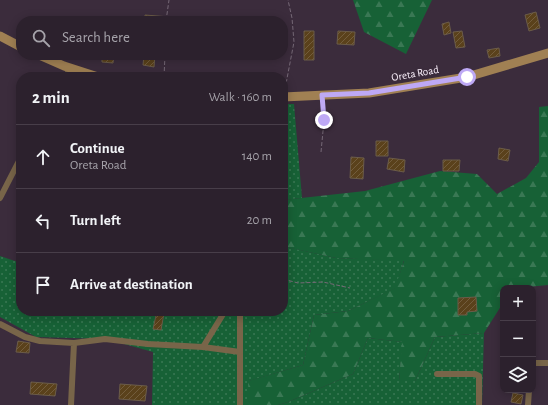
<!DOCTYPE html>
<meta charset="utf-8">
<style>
:root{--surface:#2c212d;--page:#382e39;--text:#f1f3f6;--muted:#a6a3aa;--line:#483e49}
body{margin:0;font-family:"Alegreya Sans",sans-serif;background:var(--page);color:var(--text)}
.controls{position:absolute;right:12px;bottom:12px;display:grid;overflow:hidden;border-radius:8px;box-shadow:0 2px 10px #0003}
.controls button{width:36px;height:36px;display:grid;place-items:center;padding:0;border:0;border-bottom:1px solid var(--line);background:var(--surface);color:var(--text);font:20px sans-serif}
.stop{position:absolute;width:12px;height:12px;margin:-9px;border:3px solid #bea9f5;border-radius:50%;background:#fff}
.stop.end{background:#bea9f5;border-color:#fff;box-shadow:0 1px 4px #0008}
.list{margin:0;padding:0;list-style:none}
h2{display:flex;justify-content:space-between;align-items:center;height:52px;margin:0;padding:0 16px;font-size:17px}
h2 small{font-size:13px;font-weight:400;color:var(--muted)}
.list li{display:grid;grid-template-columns:26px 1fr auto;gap:12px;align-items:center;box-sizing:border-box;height:64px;padding:0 16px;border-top:1px solid var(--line)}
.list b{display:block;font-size:15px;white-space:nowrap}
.list p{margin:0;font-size:13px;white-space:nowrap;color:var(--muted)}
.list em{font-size:13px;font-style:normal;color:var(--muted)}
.icon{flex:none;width:22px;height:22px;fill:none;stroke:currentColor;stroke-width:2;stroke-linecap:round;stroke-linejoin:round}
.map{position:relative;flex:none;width:548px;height:405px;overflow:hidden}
.search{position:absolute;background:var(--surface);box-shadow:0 2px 10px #0003;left:16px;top:16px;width:272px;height:44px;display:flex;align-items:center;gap:10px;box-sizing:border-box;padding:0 14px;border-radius:16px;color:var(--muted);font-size:15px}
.panel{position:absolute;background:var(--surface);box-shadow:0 2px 10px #0003;left:16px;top:72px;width:272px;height:244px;border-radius:16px}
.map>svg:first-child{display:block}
.grass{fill:url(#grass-dots)}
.forest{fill:url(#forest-firs)}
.building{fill:url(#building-hatch);stroke:#6b5c49}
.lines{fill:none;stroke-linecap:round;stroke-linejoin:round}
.path{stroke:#766977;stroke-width:1;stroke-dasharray:4 2;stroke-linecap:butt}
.street{stroke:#786549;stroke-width:6}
.secondary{stroke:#a08053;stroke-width:9}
.route{stroke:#bea9f5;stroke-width:5}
.labels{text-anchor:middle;stroke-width:4;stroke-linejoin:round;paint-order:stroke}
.street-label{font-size:11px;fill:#fbf1fc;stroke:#3b2c3c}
</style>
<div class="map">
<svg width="548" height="405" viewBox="0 0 548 405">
<defs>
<pattern id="grass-dots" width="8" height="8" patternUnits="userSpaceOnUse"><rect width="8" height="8" fill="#176136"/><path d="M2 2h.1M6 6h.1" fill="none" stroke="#3a7854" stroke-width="1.8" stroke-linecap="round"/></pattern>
<pattern id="forest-firs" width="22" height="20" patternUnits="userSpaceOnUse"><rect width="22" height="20" fill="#176136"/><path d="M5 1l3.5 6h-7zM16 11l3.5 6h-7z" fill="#3a7854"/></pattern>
<pattern id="building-hatch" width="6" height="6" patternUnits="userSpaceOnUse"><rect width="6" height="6" fill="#5a411b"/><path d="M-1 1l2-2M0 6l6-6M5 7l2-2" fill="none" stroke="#735d3d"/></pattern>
</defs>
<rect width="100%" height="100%" fill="#3b2c3c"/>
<path class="grass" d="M283,104h11l8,94 -19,2z
M283,217l4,30 49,11 68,2 -8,28 -48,23 -34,4 -11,50 -54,16v24h-97l1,-53 -47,-13 -70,-2 -36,-20v-61l21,7v48h262z
M484,333l-2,72h-204l10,-3 65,-28 15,-36 35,4 -4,38 16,1 20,-44z"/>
<path class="forest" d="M353,0h79l-26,54 -42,-22z
M548,106v179l-31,3h-14v15l-19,30 -49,4 -20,44h-16l3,-39 -34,-4 -15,36 -65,28 -10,3h-29l-1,-24 55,-16 11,-50 34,-4 47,-23 9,-27 -68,-3 -50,-11 -3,-30v-17l82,-9 75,-20 37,3 20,20 29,-16 13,-16v-55z"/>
<path class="building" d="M536,12l4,16 -11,3 -4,-16z
M145,15l25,2v4h-25z
M449,22l2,11 -7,2 -2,-11z
M304,31h10v29h-10z
M338,31l17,1 -1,13 -17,-1z
M462,31l3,16 -9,1 -3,-16z
M499,48l1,8 -11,2 -2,-8z
M102,55h12l-1,8 -11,-1z
M144,55h11l-1,12 -11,-2z
M376,141h12v15h-12z
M499,148l11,2 -2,11 -10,-2z
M351,157l13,1 -1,21 -13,-1z
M389,158l16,2 -1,12 -17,-3z
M443,160h17l-1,11h-16z
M476,297l1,14 -10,1v3h-9v-17z
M157,311l7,2 -3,17 -8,-1z
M18,341l12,2 -1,10 -13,-1z
M31,382l26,2 -2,12 -25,-2z
M120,384l27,2 -2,15 -26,-2z
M513,393l10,2 -2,9 -10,-2z"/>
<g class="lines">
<path class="path" d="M166,21l3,-21
M164,77l1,-22
M285,89l9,-47 -2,-24 -4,-18
M321,152l3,-31 -1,-18
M283,279l15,4 25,-1 27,6"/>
<path class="street" d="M65,77l6,-9
M0,198l21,-41
M0,324l25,13 15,4 34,2 31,-4 43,5 55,3 37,5
M203,347l22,-36
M533,363h15
M437,374h38l4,2v29
M71,405l3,-62
M240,405v-94
M528,405l1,-15"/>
<path class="secondary" d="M0,36l21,11
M39,55l25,11 34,11
M283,97l86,-4 98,-16 81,-24"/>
</g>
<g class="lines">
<path class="route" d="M324,120l-2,-25 47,-2 98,-16"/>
</g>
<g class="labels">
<g class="street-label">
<text transform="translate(415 73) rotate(-10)" y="4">Oreta Road</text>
</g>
</g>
</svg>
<div class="controls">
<button>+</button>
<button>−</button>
<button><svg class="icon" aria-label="layers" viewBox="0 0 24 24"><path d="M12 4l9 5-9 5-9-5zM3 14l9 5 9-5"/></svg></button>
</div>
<div class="stop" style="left:467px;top:77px"></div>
<div class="stop end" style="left:324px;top:120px"></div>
<div class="search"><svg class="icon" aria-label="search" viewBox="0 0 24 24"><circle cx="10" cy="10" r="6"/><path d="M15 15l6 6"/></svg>Search here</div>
<section class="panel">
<h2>2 min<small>Walk · 160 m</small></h2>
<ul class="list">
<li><svg class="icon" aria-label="ahead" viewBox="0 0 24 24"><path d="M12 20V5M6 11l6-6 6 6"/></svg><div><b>Continue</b><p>Oreta Road</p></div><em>140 m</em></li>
<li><svg class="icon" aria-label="left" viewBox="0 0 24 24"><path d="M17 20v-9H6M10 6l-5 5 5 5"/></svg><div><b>Turn left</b></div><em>20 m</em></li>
<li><svg class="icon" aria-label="arrive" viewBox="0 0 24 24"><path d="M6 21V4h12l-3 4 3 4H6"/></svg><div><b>Arrive at destination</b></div></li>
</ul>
</section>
</div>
